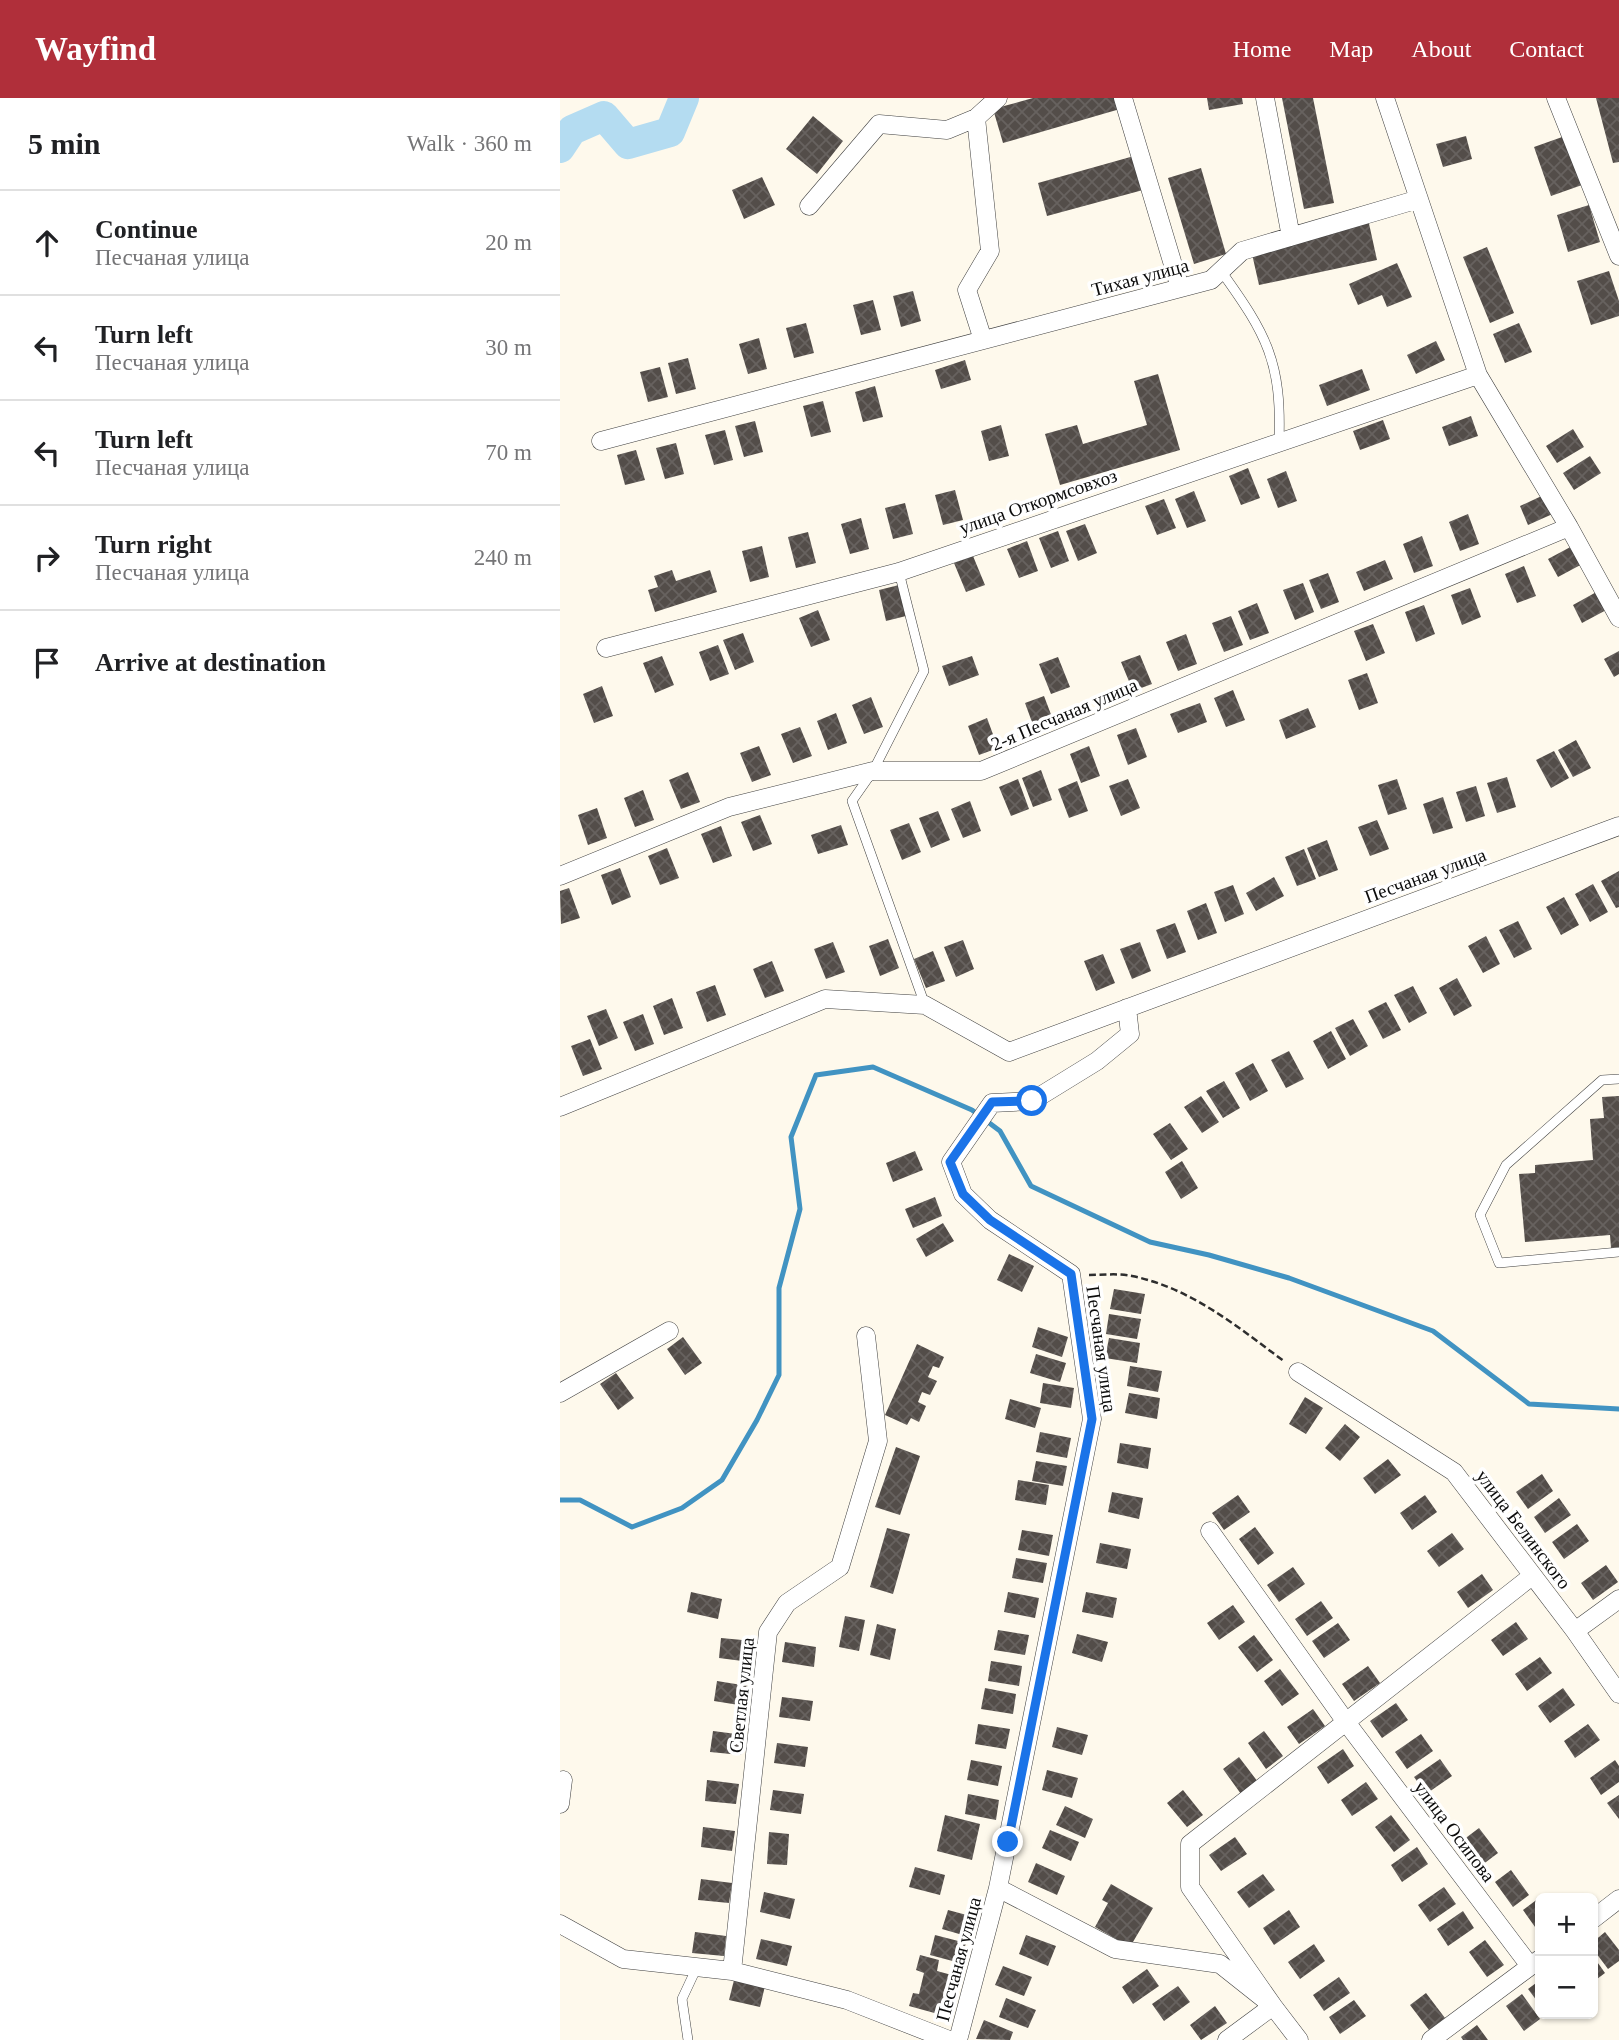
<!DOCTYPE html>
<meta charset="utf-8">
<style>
:root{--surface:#fff;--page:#f2f2f2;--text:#202124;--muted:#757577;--line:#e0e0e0;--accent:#b02f3a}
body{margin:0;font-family:Georgia,serif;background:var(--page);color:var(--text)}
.controls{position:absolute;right:21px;bottom:21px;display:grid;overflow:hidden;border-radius:10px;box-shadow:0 2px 5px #0004}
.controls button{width:63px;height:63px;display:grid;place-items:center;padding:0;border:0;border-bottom:2px solid var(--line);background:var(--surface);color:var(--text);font:35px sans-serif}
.stop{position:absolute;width:21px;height:21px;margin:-16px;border:5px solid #1a73e8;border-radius:50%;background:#fff}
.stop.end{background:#1a73e8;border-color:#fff;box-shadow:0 2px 7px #0008}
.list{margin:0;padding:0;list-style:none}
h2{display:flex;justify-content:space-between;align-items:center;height:91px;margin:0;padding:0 28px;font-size:30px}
h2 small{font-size:23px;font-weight:400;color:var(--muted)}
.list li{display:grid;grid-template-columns:46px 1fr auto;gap:21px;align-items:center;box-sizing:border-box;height:105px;padding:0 28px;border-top:2px solid var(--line)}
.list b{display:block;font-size:26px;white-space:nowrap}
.list p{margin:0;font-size:23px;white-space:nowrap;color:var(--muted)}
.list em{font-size:23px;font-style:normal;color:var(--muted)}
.icon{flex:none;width:38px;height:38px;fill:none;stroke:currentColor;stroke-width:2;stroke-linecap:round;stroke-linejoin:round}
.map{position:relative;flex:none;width:1059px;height:1942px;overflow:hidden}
header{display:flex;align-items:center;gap:42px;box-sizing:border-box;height:98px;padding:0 35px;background:var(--accent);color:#fff}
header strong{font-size:33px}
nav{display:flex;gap:38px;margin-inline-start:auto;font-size:24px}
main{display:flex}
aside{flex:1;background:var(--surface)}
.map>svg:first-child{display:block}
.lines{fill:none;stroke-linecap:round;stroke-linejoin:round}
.stream{stroke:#4193c2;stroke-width:5}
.river{stroke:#b4dcf1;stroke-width:30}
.building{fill:url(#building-cross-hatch)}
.service-casing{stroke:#3f3f3f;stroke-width:10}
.minor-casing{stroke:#3f3f3f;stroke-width:19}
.path{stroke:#2e2e2e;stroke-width:2.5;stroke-dasharray:7 3.5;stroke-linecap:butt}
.service{stroke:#fff;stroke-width:9}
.minor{stroke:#fff;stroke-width:18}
.route{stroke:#1a73e8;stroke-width:9}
.labels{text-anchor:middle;stroke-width:7;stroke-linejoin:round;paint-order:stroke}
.street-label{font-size:19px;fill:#0c0c0c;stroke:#fff}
</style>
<header>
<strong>Wayfind</strong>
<nav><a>Home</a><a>Map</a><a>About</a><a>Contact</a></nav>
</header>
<main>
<aside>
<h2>5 min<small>Walk · 360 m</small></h2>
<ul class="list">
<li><svg class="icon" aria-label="ahead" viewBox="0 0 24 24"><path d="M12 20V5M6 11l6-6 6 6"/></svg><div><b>Continue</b><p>Песчаная улица</p></div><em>20 m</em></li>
<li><svg class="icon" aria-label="left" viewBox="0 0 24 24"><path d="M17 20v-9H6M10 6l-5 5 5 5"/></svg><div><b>Turn left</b><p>Песчаная улица</p></div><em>30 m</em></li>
<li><svg class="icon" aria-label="left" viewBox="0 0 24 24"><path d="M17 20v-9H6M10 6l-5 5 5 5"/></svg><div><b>Turn left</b><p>Песчаная улица</p></div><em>70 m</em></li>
<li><svg class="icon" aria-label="right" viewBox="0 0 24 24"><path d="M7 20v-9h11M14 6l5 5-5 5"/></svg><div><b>Turn right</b><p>Песчаная улица</p></div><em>240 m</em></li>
<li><svg class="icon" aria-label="arrive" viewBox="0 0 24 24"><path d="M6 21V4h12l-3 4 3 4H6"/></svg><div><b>Arrive at destination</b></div></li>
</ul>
</aside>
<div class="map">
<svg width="1059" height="1942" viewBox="0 0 1059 1942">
<defs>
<pattern id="building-cross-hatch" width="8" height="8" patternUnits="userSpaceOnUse" patternTransform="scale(1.75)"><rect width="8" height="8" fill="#534d49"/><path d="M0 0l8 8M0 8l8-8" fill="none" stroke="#67625f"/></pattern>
</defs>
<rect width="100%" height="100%" fill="#fef9ec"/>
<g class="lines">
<path class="stream" d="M0,1402h20l52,27 50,-19 40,-28 35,-60 22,-45v-87l21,-79 -9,-72 25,-62 57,-8 99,43 28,21 31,55 119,56 59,13 80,23 144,53 96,73 90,5"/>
<path class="river" d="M0,50l12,-18 32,-14 24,28 42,-12 14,-34"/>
</g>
<path class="building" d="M473,0h84l3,11 -117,34 -10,-34z
M647,0h35l1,6 -34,6z
M722,0h31l21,105 -30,6z
M1036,0h23v64l-6,1z
M253,18l30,25 -26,33 -31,-25z
M906,38l6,23 -29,8 -7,-23z
M1005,38l17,49 -31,11 -17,-49z
M574,58l9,34 -96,26 -9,-33z
M641,70l25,86 -32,10 -26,-86z
M202,79l13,28 -31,14 -12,-29z
M1029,107l11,37 -32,10 -11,-37z
M808,121l9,41 -118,25 -9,-40z
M927,149l27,66 -24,10 -27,-66z
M837,165l15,34 -25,10 -5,-12 -24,10 -9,-21z
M1049,173l10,30v15l-28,9 -14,-44z
M353,193l8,30 -20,6 -8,-31z
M313,202l8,30 -20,5 -8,-30z
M246,225l8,30 -20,5 -8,-30z
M959,225l13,29 -27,11 -12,-29z
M199,240l8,31 -19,5 -9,-30z
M876,243l9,19 -29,14 -9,-19z
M128,260l8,31 -20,5 -8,-31z
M405,262l6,20 -30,9 -6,-19z
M100,269l8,30 -20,5 -8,-30z
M802,271l8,21 -43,16 -8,-21z
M598,276l22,76 -120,35 -15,-51 32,-9 6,19 64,-19 -13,-44z
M315,288l8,31 -20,5 -8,-30z
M263,303l8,31 -20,5 -8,-31z
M911,318l7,20 -29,10 -7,-19z
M823,322l7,19 -30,11 -7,-19z
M195,323l8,31 -19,5 -9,-31z
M441,327l8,31 -20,5 -8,-30z
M1013,331l11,18 -27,16 -11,-17z
M165,332l8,30 -19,5 -9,-30z
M116,345l8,31 -19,5 -9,-31z
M76,352l9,30 -20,5 -8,-30z
M1030,358l11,17 -27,17 -11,-17z
M688,370l12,30 -19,7 -12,-29z
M726,373l11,30 -19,7 -11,-29z
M395,392l8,30 -20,5 -8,-30z
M634,393l12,30 -19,7 -12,-29z
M988,395l9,19 -29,13 -8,-19z
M604,401l12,29 -19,7 -12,-29z
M345,405l8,31 -20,5 -8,-31z
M908,416l11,30 -19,7 -11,-29z
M301,420l8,31 -19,5 -9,-30z
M525,426l12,29 -19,8 -12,-30z
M498,433l11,30 -18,7 -12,-30z
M248,434l8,31 -20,5 -8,-31z
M862,438l11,30 -19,7 -11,-29z
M467,443l11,30 -19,7 -12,-29z
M1016,446l10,18 -28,15 -10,-18z
M202,448l7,31 -19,5 -8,-31z
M413,458l12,29 -19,7 -12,-29z
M825,462l8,19 -29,12 -8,-19z
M964,468l12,30 -19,7 -12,-29z
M112,472l4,11 34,-11 7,22 -62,20 -7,-22 10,-3 -4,-11z
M768,475l11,29 -18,7 -12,-29z
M743,485l11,29 -19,8 -12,-30z
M339,487l7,31 -20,5 -7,-31z
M910,490l11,29 -19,8 -11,-30z
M1040,492l10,18 -28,15 -9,-18z
M697,505l12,30 -19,7 -12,-29z
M864,507l11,29 -19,8 -11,-30z
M258,512l12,30 -19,7 -12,-29z
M671,518l12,29 -19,7 -12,-29z
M813,526l12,29 -19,8 -12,-30z
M183,535l11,29 -19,8 -12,-30z
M626,536l11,30 -19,7 -12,-29z
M158,547l11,29 -19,7 -11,-29z
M1059,553v23l-5,3 -10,-18z
M580,557l12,29 -19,7 -12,-29z
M102,558l12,29 -19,8 -12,-30z
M412,558l7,19 -30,11 -7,-20z
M498,559l12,30 -19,7 -12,-30z
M807,575l11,30 -19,7 -11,-30z
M42,588l11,30 -19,7 -11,-29z
M673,592l12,30 -19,7 -12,-29z
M484,598l11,29 -19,8 -11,-30z
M311,599l12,30 -19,7 -12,-29z
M640,605l7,19 -29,11 -8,-19z
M748,610l8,19 -30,12 -7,-19z
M276,615l11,30 -19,7 -11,-29z
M427,620l11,30 -19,7 -11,-29z
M240,629l12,29 -19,7 -12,-29z
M576,630l11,29 -19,8 -11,-30z
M1016,642l15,28 -18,9 -15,-27z
M199,648l12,29 -19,7 -12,-29z
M529,648l11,30 -19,7 -11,-29z
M994,653l15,27 -18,10 -15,-28z
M481,672l11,30 -19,7 -11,-29z
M128,674l12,30 -19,7 -12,-29z
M947,679l9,30 -19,6 -10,-30z
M458,681l11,30 -18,7 -12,-29z
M568,681l12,29 -19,8 -12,-30z
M837,681l10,30 -19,6 -10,-30z
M517,683l11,30 -19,7 -11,-29z
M916,688l9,30 -19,6 -10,-30z
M83,692l11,30 -19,7 -11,-29z
M883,699l10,31 -20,6 -10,-30z
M410,703l11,30 -18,7 -12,-29z
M37,710l10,30 -19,7 -10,-30z
M378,713l12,29 -19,8 -12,-30z
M200,717l12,29 -19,7 -12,-29z
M817,722l12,29 -19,7 -12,-29z
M349,725l12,29 -19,8 -12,-30z
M281,727l7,20 -30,9 -7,-19z
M161,728l11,30 -19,7 -12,-29z
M767,742l11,30 -19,7 -12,-29z
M107,750l12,30 -19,7 -12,-29z
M744,751l12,30 -19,7 -12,-29z
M60,770l11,29 -19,8 -11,-30z
M1059,773v36l-3,1 -15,-27z
M714,779l10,19 -28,15 -10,-18z
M1033,786l15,28 -18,10 -15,-28z
M673,787l11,29 -19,8 -11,-30z
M9,790l11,30 -19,6 -1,-33z
M1004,799l15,28 -18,10 -15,-28z
M646,805l11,30 -19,7 -11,-29z
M958,823l14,28 -18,9 -15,-28z
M615,825l11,29 -19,7 -11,-29z
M926,838l14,28 -17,9 -15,-27z
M328,841l11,29 -19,8 -11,-30z
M403,842l11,29 -18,8 -12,-30z
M273,844l12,30 -19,7 -12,-30z
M580,844l11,29 -19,8 -12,-30z
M373,853l12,30 -19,7 -12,-29z
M543,856l12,29 -19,8 -12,-30z
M212,863l12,30 -19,7 -12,-29z
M897,880l15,28 -18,10 -15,-28z
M155,887l11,30 -19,7 -11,-30z
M853,888l14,27 -18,10 -15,-28z
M112,900l11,30 -19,7 -11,-29z
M826,904l15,28 -18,9 -15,-28z
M46,911l12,29 -19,8 -12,-30z
M83,916l11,30 -19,7 -12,-29z
M793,921l15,27 -18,10 -15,-28z
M771,933l15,28 -18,10 -15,-28z
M30,941l12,30 -19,7 -12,-30z
M729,953l15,28 -18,9 -15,-28z
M693,965l15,28 -18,10 -15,-28z
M664,983l16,27 -17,10 -17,-27z
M641,998l18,26 -17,11 -18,-26z
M1059,998v151l-8,1 -1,-13 -85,7 -6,-68 16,-1v-8l58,-5 -3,-41 14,-1 -2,-21z
M610,1025l18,26 -17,11 -18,-26z
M355,1053l8,19 -30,12 -7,-19z
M622,1063l16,27 -17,11 -16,-27z
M375,1099l7,19 -29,12 -8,-19z
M383,1125l11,18 -28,16 -10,-18z
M449,1156l25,12 -12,26 -25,-12z
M554,1191l31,5 -4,20 -31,-5z
M549,1216l32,5 -4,20 -31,-5z
M478,1229l30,10 -6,20 -30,-10z
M123,1239l19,26 -17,12 -18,-26z
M549,1240l31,5 -3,20 -32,-5z
M357,1246l27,13 -5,11 -6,-2 -5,11 9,4 -7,14 -8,-3 -4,10 8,4 -7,16 -8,-4 -4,7 -22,-10z
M476,1256l30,9 -6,19 -30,-9z
M570,1268l32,5 -4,21 -31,-6z
M56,1275l18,25 -16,12 -18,-26z
M483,1285l31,5 -3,20 -31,-5z
M569,1295l31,5 -3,21 -32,-6z
M745,1299l18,11 -17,26 -17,-10z
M450,1301l31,9 -6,20 -30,-9z
M785,1326l15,13 -20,24 -15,-13z
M480,1334l31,6 -4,20 -31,-6z
M560,1345l31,5 -3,21 -31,-6z
M336,1349l24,9 -20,59 -25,-8z
M828,1361l13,16 -26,19 -12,-16z
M476,1363l31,5 -4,20 -31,-5z
M982,1376l11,17 -25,18 -12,-17z
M458,1382l31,5 -3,20 -31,-5z
M552,1394l31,6 -4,21 -31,-7z
M678,1397l12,17 -26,18 -12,-17z
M865,1397l12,17 -25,18 -12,-17z
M999,1400l12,17 -26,18 -11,-16z
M1017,1426l12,17 -25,18 -12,-17z
M695,1429l19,26 -16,12 -19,-26z
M327,1430l23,6 -17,60 -23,-7z
M462,1432l31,5 -4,21 -31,-6z
M892,1435l12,16 -25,18 -12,-16z
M540,1445l31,6 -4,20 -31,-6z
M456,1460l31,5 -4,20 -31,-5z
M1046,1467l12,17 -25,18 -12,-17z
M733,1469l12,17 -26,18 -12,-17z
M922,1476l11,16 -25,18 -11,-16z
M131,1494l31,7 -4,20 -31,-7z
M448,1494l31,6 -4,20 -31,-6z
M526,1494l31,6 -4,20 -31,-6z
M761,1503l12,17 -26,18 -12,-17z
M673,1507l12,17 -26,18 -12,-17z
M285,1518l20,4 -6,31 -20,-4z
M956,1524l12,17 -25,17 -12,-16z
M778,1525l12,17 -26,18 -12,-17z
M317,1526l19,5 -6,31 -20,-5z
M438,1532l31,5 -4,20 -31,-5z
M517,1536l31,8 -6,20 -30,-9z
M694,1537l19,25 -16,12 -19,-25z
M161,1540l32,3 -3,21 -31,-4z
M225,1544l31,5 -2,20 -32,-5z
M980,1559l12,16 -25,18 -12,-17z
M431,1563l31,5 -3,20 -31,-5z
M808,1568l12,17 -26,18 -12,-17z
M720,1571l19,25 -17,12 -18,-25z
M157,1583l31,5 -3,20 -31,-5z
M425,1590l31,6 -3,20 -32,-5z
M1003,1590l12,17 -25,18 -12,-17z
M222,1599l31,4 -3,20 -31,-4z
M836,1605l12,17 -26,18 -12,-17z
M753,1611l12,17 -26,18 -12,-17z
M418,1626l32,5 -4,20 -31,-5z
M1028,1626l12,16 -25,18 -11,-17z
M497,1629l31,8 -6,20 -30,-8z
M153,1633l31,4 -3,20 -31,-3z
M704,1633l19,25 -17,13 -18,-26z
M861,1636l12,17 -26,18 -12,-17z
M217,1645l31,4 -3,20 -31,-4z
M783,1651l11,17 -26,18 -11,-17z
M679,1659l19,25 -17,12 -18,-25z
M880,1661l12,17 -26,18 -12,-17z
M411,1662l31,6 -4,20 -31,-6z
M1055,1662l4,6v16l-18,13 -11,-17z
M487,1672l31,8 -6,20 -30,-8z
M147,1682l32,4 -3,20 -31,-3z
M806,1684l12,17 -26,17 -11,-16z
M213,1692l31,4 -3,20 -31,-4z
M623,1692l20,25 -16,12 -20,-24z
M408,1696l31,6 -3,20 -31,-6z
M1059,1697v24l-12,-16z
M505,1708l28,13 -8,19 -29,-13z
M385,1717l35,9 -8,36 -35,-9z
M831,1717l19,25 -16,12 -19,-25z
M143,1729l32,4 -3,20 -31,-4z
M919,1730l19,25 -16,12 -19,-25z
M490,1732l29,12 -8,19 -29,-13z
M209,1734l20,2 -2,31 -20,-1z
M675,1739l12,17 -26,17 -12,-16z
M857,1749l11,17 -26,18 -11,-17z
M476,1765l29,13 -8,19 -29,-13z
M355,1769l30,8 -5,20 -31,-8z
M951,1772l18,25 -16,12 -18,-25z
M703,1776l12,16 -26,18 -12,-16z
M141,1781l31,4 -3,20 -31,-3z
M551,1786l42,24 -23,39 -35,-20 13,-24 -6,-3z
M884,1789l12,17 -26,18 -12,-17z
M204,1794l31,7 -5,20 -30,-7z
M979,1800l1,2v34l-17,-24z
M388,1812l30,8 -5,20 -31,-9z
M729,1812l11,17 -26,18 -11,-17z
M903,1813l11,17 -26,18 -11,-17z
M135,1834l31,4 -2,20 -32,-3z
M1045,1834l14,18v11l-11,8 -15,-20v-7z
M375,1837l31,8 -6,20 -30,-8z
M466,1837l30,11 -8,20 -29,-12z
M201,1841l31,7 -5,20 -31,-7z
M925,1842l19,25 -17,12 -18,-25z
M754,1846l11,17 -25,18 -12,-17z
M360,1857l19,5 -2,11 22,6 -10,40 -40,-11 4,-13 6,1 5,-21 -8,-3z
M1033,1858l12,17 -12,9z
M443,1868l29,11 -8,19 -29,-11z
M587,1871l12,17 -26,18 -11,-17z
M779,1879l11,16 -26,18 -11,-16z
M174,1882l31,6 -5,21 -31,-7z
M980,1882v25l-12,-16z
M618,1888l12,16 -26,19 -12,-17z
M866,1895l19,25 -16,12 -19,-25z
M962,1896l18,25 -16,12 -18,-25z
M446,1900l30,12 -8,18 -29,-11z
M794,1902l12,16 -26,18 -11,-17z
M655,1908l12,17 -26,17 -11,-15z
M424,1922l29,12 -3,8 -34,-1z
M917,1927l11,15h-25l-2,-3z"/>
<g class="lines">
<defs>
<path id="service" d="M661,173c46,64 61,91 58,171
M339,474l25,99 -51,100 -21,30 73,204
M1059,981l-17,1 -96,85 -26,50 19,48 120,-11
M128,1942l-6,-41 15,-32"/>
<path id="minor" d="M563,0l57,190
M705,0l26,139
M825,0l93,277 91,152 50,91
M996,0l63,158
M416,20l22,-20
M249,108l70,-82 68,6 29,-12 14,133 -23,39 16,50
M41,343l610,-161 31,-29 177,-52
M46,550l293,-76 579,-197
M0,778l169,-69 144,-36h108l588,-244
M0,1009l265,-108 100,6 84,47 610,-226
M738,1274l156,100 121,159 44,63
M0,1295l109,-62
M650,1433l136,191 184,244
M1015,1533l44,-32
M0,1706l3,-24
M438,1790l117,61 105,15 53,42 -46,34
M1033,1821l26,-20
M0,1826l63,35 109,12 115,29 102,40
M172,1873l36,-339 19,-29 53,-36 38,-126 -12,-105
M398,1942l40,-152 94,-469 -21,-145 -81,-54 -27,-26 -12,-32 41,-59 40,-2 65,-40 33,-27 -3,-26
M739,1942l-26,-34 -83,-119v-43l342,-268
M871,1942l109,-81"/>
</defs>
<use href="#service" class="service-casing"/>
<use href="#minor" class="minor-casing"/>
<path class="path" d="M529,1177c13,0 29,-2 43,1 59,12 106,51 153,86"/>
<use href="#service" class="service"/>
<use href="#minor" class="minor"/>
</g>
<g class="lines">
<path class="route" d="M448,1744l84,-423 -21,-145 -81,-54 -27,-26 -13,-32 42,-60 40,-1"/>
</g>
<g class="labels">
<g class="street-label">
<text transform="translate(580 179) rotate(-15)" y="7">Тихая улица</text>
<text transform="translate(478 403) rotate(-19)" y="7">улица Откормсовхоз</text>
<text transform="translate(504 616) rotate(-23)" y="7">2-я Песчаная улица</text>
<text transform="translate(865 777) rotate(-20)" y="7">Песчаная улица</text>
<text transform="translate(542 1251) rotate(82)" y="7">Песчаная улица</text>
<text transform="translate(964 1431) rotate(53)" y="7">улица Белинского</text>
<text transform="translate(181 1597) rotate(-84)" y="7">Светлая улица</text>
<text transform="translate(895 1733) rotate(53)" y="7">улица Осипова</text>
<text transform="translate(398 1861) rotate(-75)" y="7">Песчаная улица</text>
</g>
</g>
</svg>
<div class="controls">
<button>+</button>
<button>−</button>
</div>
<div class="stop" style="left:472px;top:1003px"></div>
<div class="stop end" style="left:448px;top:1744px"></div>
</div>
</main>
